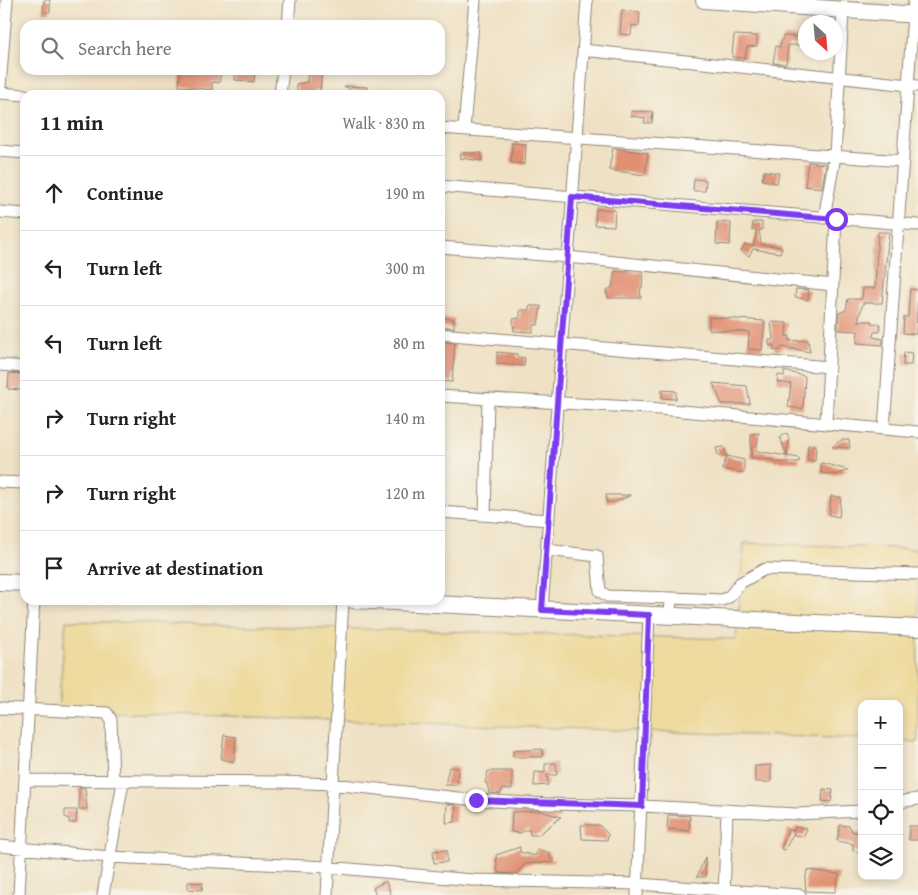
<!DOCTYPE html>
<meta charset="utf-8">
<style>
:root{--surface:#fff;--page:#f6f6f6;--text:#222;--muted:#767676;--line:#e0e0e0}
body{margin:0;font-family:"Gentium Book Plus",serif;background:var(--page);color:var(--text)}
.controls{position:absolute;right:15px;bottom:15px;display:grid;overflow:hidden;border-radius:10px;box-shadow:0 2px 8px #0003}
.controls button{width:45px;height:45px;display:grid;place-items:center;padding:0;border:0;border-bottom:1px solid var(--line);background:var(--surface);color:var(--text);font:25px sans-serif}
.compass{position:absolute;left:798px;top:15px;width:45px;height:45px;border-radius:50%;background:var(--surface);box-shadow:0 2px 8px #0003;rotate:154deg}
.stop{position:absolute;width:15px;height:15px;margin:-11px;border:4px solid #7c3aed;border-radius:50%;background:#fff}
.stop.end{background:#7c3aed;border-color:#fff;box-shadow:0 1px 5px #0008}
.list{margin:0;padding:0;list-style:none}
h2{display:flex;justify-content:space-between;align-items:center;height:65px;margin:0;padding:0 20px;font-size:21px}
h2 small{font-size:16px;font-weight:400;color:var(--muted)}
.list li{display:grid;grid-template-columns:32px 1fr auto;gap:15px;align-items:center;box-sizing:border-box;height:75px;padding:0 20px;border-top:1px solid var(--line)}
.list b{display:block;font-size:19px;white-space:nowrap}
.list em{font-size:16px;font-style:normal;color:var(--muted)}
.icon{flex:none;width:28px;height:28px;fill:none;stroke:currentColor;stroke-width:2;stroke-linecap:round;stroke-linejoin:round}
.map{position:relative;flex:none;width:918px;height:895px;overflow:hidden}
.search{position:absolute;background:var(--surface);box-shadow:0 2px 8px #0003;left:20px;top:20px;width:425px;height:55px;display:flex;align-items:center;gap:12px;box-sizing:border-box;padding:0 18px;border-radius:15px;color:var(--muted);font-size:19px}
.panel{position:absolute;background:var(--surface);box-shadow:0 2px 8px #0003;left:20px;top:90px;width:425px;height:515px;border-radius:15px}
.map>svg:first-child{display:block}
.sand{fill:#eeda9e;stroke:#8c8264}
.building{fill:#e18f72}
.lines{fill:none;stroke-linecap:round;stroke-linejoin:round}
.street-casing{stroke:#8d8678;stroke-width:13}
.secondary-casing{stroke:#8d8678;stroke-width:18}
.street{stroke:#fff;stroke-width:11}
.secondary{stroke:#fff;stroke-width:16}
.route{stroke:#7c3aed;stroke-width:6}
</style>
<div class="map">
<svg width="918" height="895" viewBox="0 0 918 895">
<rect width="100%" height="100%" fill="#f7f3e8"/>
<filter id="ink" filterUnits="userSpaceOnUse"><feTurbulence type="fractalNoise" baseFrequency=".02" numOctaves="2"/><feDisplacementMap in="SourceGraphic" scale="10" xChannelSelector="R" yChannelSelector="G"/><feConvolveMatrix kernelMatrix="1 2 1 2 8 2 1 2 1" color-interpolation-filters="sRGB"/></filter>
<filter id="wash" filterUnits="userSpaceOnUse"><feTurbulence type="fractalNoise" baseFrequency=".0096" numOctaves="4" result="noise"/><feDisplacementMap in="SourceGraphic" scale="20" xChannelSelector="R" yChannelSelector="G"/><feGaussianBlur stdDeviation="1.12" result="paint"/><feColorMatrix in="noise" values="0 0 0 0 0 0 0 0 0 0 0 0 0 0 0 0 0 1.4 0 .05"/><feComposite in="paint" operator="in"/></filter>
<g filter="url(#wash)">
<rect width="100%" height="100%" fill="#efe1c4"/>
<path class="sand" d="M744,543l174,6v193l-19,-1v-37h-37v35l-804,-29 8,-89 670,18z"/>
<g id="blocks">
<path class="building" d="M44,0h6v12h-7z
M622,10l18,2 -1,14 -7,-1 -1,10 -11,-1z
M734,35l23,1v10l-10,1 -2,11 -13,-1z
M783,36l19,1v8h-14l-2,19 -13,-1 3,-17 4,1z
M180,70l41,3 -2,10 -7,-1v8l-33,-4z
M236,70h19l-1,12 -19,-2z
M308,70l14,1 -2,20h-7v4h-15l-2,-11 11,-2z
M344,86l23,1v5l-2,3h-6z
M631,111l22,1 -1,11h-8l1,-5 -14,-2z
M512,143l14,1 -1,20 -14,-1z
M613,148l35,5 -3,22 -36,-5z
M461,153h21v8l-22,-3z
M808,162l18,2 -4,24 -17,-2z
M764,171l15,2 -2,10 -15,-3z
M694,179l12,1 -1,11h-12z
M596,209l19,1 -1,16 -19,-1z
M717,222l14,1 -1,22 -14,-1z
M753,222h9v8h-3l2,14 21,3 -2,6 -27,-4 -4,7 -8,-5 4,-7 8,2 4,-16h-5z
M878,232h11l-7,71h-19l-5,18h14v3h8v8h-6l-1,5 10,2 -1,6 -25,-2 1,-12 -20,-1 1,-17 7,-3 2,-11h14l1,-11h12z
M615,271l28,2 -1,15h-2l1,10h-33l-2,-8 6,-2z
M796,289l13,1 -1,10 -13,-3z
M910,289l8,1 -2,44 -13,-1 1,-16h4z
M529,306h12l-3,19h-5v7l-19,-1 -1,-12 7,-1v-8h9z
M709,317l56,4 -3,29 -14,-1 1,-17 -40,-2z
M440,318l14,1v9l-14,-2z
M771,322l16,1 -1,13h4l-1,5 19,-1 2,12 -28,-5 -1,3 -7,1v-5l-5,-1v-5h4z
M441,342l14,1 -3,39 -12,-1z
M497,352l20,2v3l8,1 -1,8 -27,-2z
M904,352l8,1 -1,12h-8z
M784,371l21,5 -2,33 -15,-2 3,-23 -14,-2 1,-7 6,1z
M9,373l14,1 -1,16 -14,-1z
M713,383l34,3 3,18h-28z
M662,390l14,1v8l-14,-1z
M759,433l-3,18 31,5 -7,-19 7,-4 2,6 -2,17 12,2v4h-25v-2l-23,-2v-24z
M841,440h8l1,8 -18,-1z
M808,445h8l-1,16 -8,-1z
M724,447l3,9 17,4v13l-22,-4 5,-13 -9,-1 -2,-7z
M821,463l5,1 22,6 -12,5 -15,-2z
M606,495h25l-17,7h-8z
M831,496l10,1 -2,20 -10,-2z
M224,735l12,2 -2,25 -13,-3z
M542,749l1,8h-30v-6z
M556,763l1,12h-10l1,10 -14,1 1,-14 10,1v-9z
M771,765v17h-16v-16z
M449,767l9,1 -1,17h-12z
M488,771h24v18h-10l-1,5 -12,-1 -2,-10h-2z
M79,788h6l2,21h-8z
M823,789l10,1 -2,12 -9,-1z
M447,804l9,1 -1,17 -9,1z
M65,810h12l-1,13h-7v-4l-4,-2z
M540,811l21,6 -23,18h-8l-1,-6 -9,4 -9,-1 1,-20z
M668,815l22,1 -1,15 -22,-2z
M581,825h18l9,9 -1,6 -25,-1z
M840,825l9,1 4,6h9v20l-9,-1v-7l-16,-3z
M909,826h9v14h-9z
M795,827l12,1 -3,8 -10,-1v-3l-9,18 -4,-1 7,-20 6,2z
M520,847v5l15,4 2,-7 13,4v6l4,1v2l-29,2 -9,10 -18,-1 -2,-18z
M447,850v12l-13,1 -1,-12z
M705,857l1,20h-9z
M807,870l32,4 -4,18 -29,-1 -1,-8z
M386,881l5,14h-15l-3,-7z
M188,882l15,1 -1,7 -14,-1z"/>
</g>
</g>
<g filter="url(#ink)">
<use href="#blocks" fill-opacity="0" stroke="#8d8678" stroke-width="1"/>
<g class="lines">
<defs>
<path id="street" d="M288,25l2,-25
M583,50l335,36
M0,86l7,-86
M0,93l25,2
M280,95l3,-25
M440,128l463,33
M464,129l11,-129
M0,151l25,2
M440,186l478,39
M0,212l25,2
M824,218l11,-62 8,-146
M440,247l128,10 265,28
M440,334l389,33
M0,365l25,2
M440,396l208,12 270,24
M826,424l10,-205
M884,429l30,-429
M0,482l25,1
M440,512l109,8
M485,515l3,-116
M547,550l50,6 3,35 7,5 64,2
M542,610l45,-610
M670,616l1,-18 51,2 7,-3 11,-14 25,-14 153,5
M0,708l107,5 4,7 2,61
M25,780l255,2 53,2 143,16 74,4 92,2 155,8 65,-3
M899,802l19,-3
M0,846l109,11 219,10 144,13 165,4 163,11
M19,895l15,-295
M103,895l20,-113
M327,895l16,-295
M637,895l12,-280
M724,895l3,-85"/>
<path id="secondary" d="M704,0l214,15
M0,582l25,1
M353,600l565,28"/>
</defs>
<use href="#street" class="street-casing"/>
<use href="#secondary" class="secondary-casing"/>
<use href="#street" class="street"/>
<use href="#secondary" class="secondary"/>
</g>
</g>
<g class="lines" filter="url(#ink)">
<path class="route" d="M476,800l166,6 7,-191 -107,-5 30,-413 264,22"/>
</g>
</svg>
<div class="controls">
<button>+</button>
<button>−</button>
<button><svg class="icon" aria-label="locate" viewBox="0 0 24 24"><circle cx="12" cy="12" r="6"/><path d="M12 2v4M12 18v4M2 12h4M18 12h4"/></svg></button>
<button><svg class="icon" aria-label="layers" viewBox="0 0 24 24"><path d="M12 4l9 5-9 5-9-5zM3 14l9 5 9-5"/></svg></button>
</div>
<svg class="compass" viewBox="-18 -18 36 36"><path d="M0-13l5 13h-10z" fill="#e53935"/><path d="M0 13l5-13h-10z" fill="#767676"/></svg>
<div class="stop" style="left:836px;top:219px"></div>
<div class="stop end" style="left:476px;top:800px"></div>
<div class="search"><svg class="icon" aria-label="search" viewBox="0 0 24 24"><circle cx="10" cy="10" r="6"/><path d="M15 15l6 6"/></svg>Search here</div>
<section class="panel">
<h2>11 min<small>Walk · 830 m</small></h2>
<ul class="list">
<li><svg class="icon" aria-label="ahead" viewBox="0 0 24 24"><path d="M12 20V5M6 11l6-6 6 6"/></svg><div><b>Continue</b></div><em>190 m</em></li>
<li><svg class="icon" aria-label="left" viewBox="0 0 24 24"><path d="M17 20v-9H6M10 6l-5 5 5 5"/></svg><div><b>Turn left</b></div><em>300 m</em></li>
<li><svg class="icon" aria-label="left" viewBox="0 0 24 24"><path d="M17 20v-9H6M10 6l-5 5 5 5"/></svg><div><b>Turn left</b></div><em>80 m</em></li>
<li><svg class="icon" aria-label="right" viewBox="0 0 24 24"><path d="M7 20v-9h11M14 6l5 5-5 5"/></svg><div><b>Turn right</b></div><em>140 m</em></li>
<li><svg class="icon" aria-label="right" viewBox="0 0 24 24"><path d="M7 20v-9h11M14 6l5 5-5 5"/></svg><div><b>Turn right</b></div><em>120 m</em></li>
<li><svg class="icon" aria-label="arrive" viewBox="0 0 24 24"><path d="M6 21V4h12l-3 4 3 4H6"/></svg><div><b>Arrive at destination</b></div></li>
</ul>
</section>
</div>
